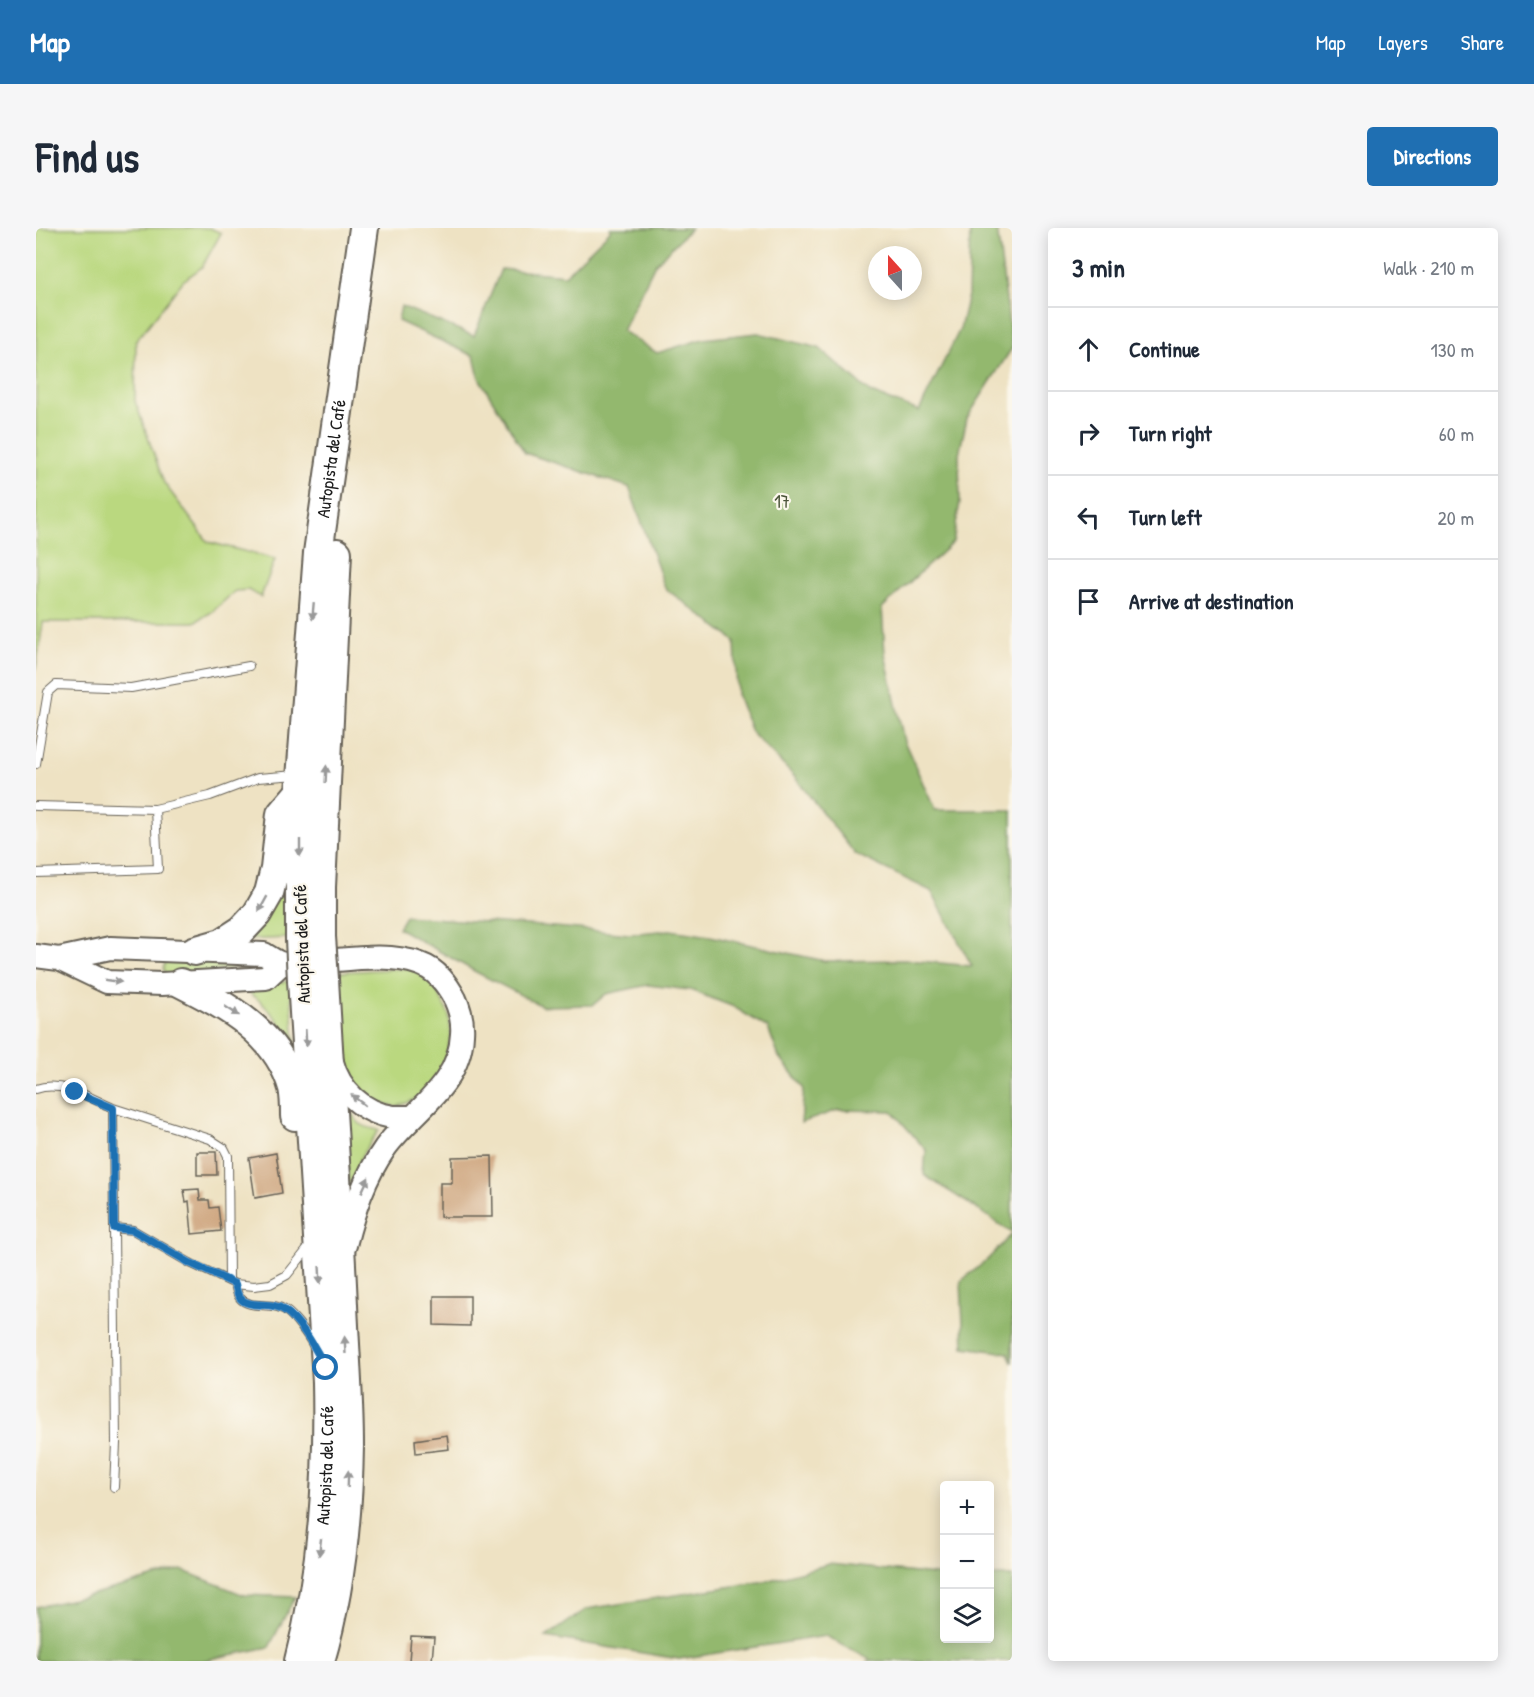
<!DOCTYPE html>
<meta charset="utf-8">
<style>
:root{--surface:#fff;--page:#f6f6f7;--text:#1f2937;--muted:#747a83;--line:#e0e1e3;--accent:#1f6fb2}
body{margin:0;font-family:"Patrick Hand",sans-serif;background:var(--page);color:var(--text)}
.controls{position:absolute;right:18px;bottom:18px;display:grid;overflow:hidden;border-radius:6px;box-shadow:0 3px 15px #0003}
.controls button{width:54px;height:54px;display:grid;place-items:center;padding:0;border:0;border-bottom:2px solid var(--line);background:var(--surface);color:var(--text);font:30px sans-serif}
.compass{position:absolute;left:832px;top:18px;width:54px;height:54px;border-radius:50%;background:var(--surface);box-shadow:0 3px 15px #0003;rotate:339deg}
.stop{position:absolute;width:18px;height:18px;margin:-14px;border:4px solid #1f6fb2;border-radius:50%;background:#fff}
.stop.end{background:#1f6fb2;border-color:#fff;box-shadow:0 2px 6px #0008}
.list{margin:0;padding:0;list-style:none}
h2{display:flex;justify-content:space-between;align-items:center;height:78px;margin:0;padding:0 24px;font-size:26px}
h2 small{font-size:20px;font-weight:400;color:var(--muted)}
.list li{display:grid;grid-template-columns:39px 1fr auto;gap:18px;align-items:center;box-sizing:border-box;height:84px;padding:0 24px;border-top:2px solid var(--line)}
.list b{display:block;font-size:22px;white-space:nowrap}
.list em{font-size:20px;font-style:normal;color:var(--muted)}
.icon{flex:none;width:33px;height:33px;fill:none;stroke:currentColor;stroke-width:2;stroke-linecap:round;stroke-linejoin:round}
.map{position:relative;flex:none;width:976px;height:1433px;overflow:hidden;border-radius:6px}
header{display:flex;align-items:center;gap:36px;box-sizing:border-box;height:84px;padding:0 30px;background:var(--accent);color:#fff}
header strong{font-size:28px}
nav{display:flex;gap:33px;margin-inline-start:auto;font-size:21px}
.intro{display:flex;align-items:center;justify-content:space-between;box-sizing:border-box;height:144px;padding:0 36px}
h1{margin:0;font-size:42px}
.button{padding:15px 27px;border-radius:6px;background:var(--accent);color:#fff;font-size:21px;font-weight:700}
main{display:flex;gap:36px;padding:0 36px}
aside{flex:1;background:var(--surface);border-radius:6px;box-shadow:0 3px 15px #0003}
.map>svg:first-child{display:block}
.green{fill:#bad87f;stroke:#6b7a4e;stroke-width:1.5}
.forest{fill:#93b86e;stroke:#586a45;stroke-width:1.5}
.building{fill:#d0a983}
.lines{fill:none;stroke-linecap:round;stroke-linejoin:round}
.lane-casing{stroke:#666156;stroke-width:10}
.secondary-casing{stroke:#666156;stroke-width:26}
.highway-casing{stroke:#666156;stroke-width:32}
.lane{stroke:#fff;stroke-width:8}
.secondary{stroke:#fff;stroke-width:22}
.highway{stroke:#fff;stroke-width:28}
.highway-bridge-casing{stroke:#666156;stroke-width:32;stroke-linecap:butt}
.highway-bridge{stroke:#fff;stroke-width:28}
.oneway{fill:#999}
.route{stroke:#1f6fb2;stroke-width:8}
.labels{text-anchor:middle;stroke-width:4.5;stroke-linejoin:round;paint-order:stroke}
.street-label{font-size:18px;fill:#1c1c1c;stroke:#fbf7ec}
.park-label{font-size:18px;fill:#4b543a;stroke:#fbf7ec}
</style>
<header>
<strong>Map</strong>
<nav><a>Map</a><a>Layers</a><a>Share</a></nav>
</header>
<div class="intro"><h1>Find us</h1><a class="button">Directions</a></div>
<main>
<div class="map">
<svg width="976" height="1433" viewBox="0 0 976 1433">
<rect width="100%" height="100%" fill="#fbf7ec"/>
<filter id="ink" filterUnits="userSpaceOnUse"><feTurbulence type="fractalNoise" baseFrequency=".0167" numOctaves="2"/><feDisplacementMap in="SourceGraphic" scale="12" xChannelSelector="R" yChannelSelector="G"/><feConvolveMatrix kernelMatrix="1 2 1 2 8 2 1 2 1" color-interpolation-filters="sRGB"/></filter>
<filter id="wash" filterUnits="userSpaceOnUse"><feTurbulence type="fractalNoise" baseFrequency=".008" numOctaves="4" result="noise"/><feDisplacementMap in="SourceGraphic" scale="24" xChannelSelector="R" yChannelSelector="G"/><feGaussianBlur stdDeviation="1.35" result="paint"/><feColorMatrix in="noise" values="0 0 0 0 0 0 0 0 0 0 0 0 0 0 0 0 0 1.4 0 .05"/><feComposite in="paint" operator="in"/></filter>
<g filter="url(#wash)">
<rect width="100%" height="100%" fill="#eee2c3"/>
<path class="green" d="M0,0h174l11,5 -19,34 -19,14 -47,60 -1,60 29,82 44,59 67,17 -14,38 -13,-7 -13,1 -23,21 -17,10h-152l-7,48z
M251,646l1,64 -44,2z
M131,730l87,5 -83,18 -5,-5 -3,-8z
M375,740l21,13 17,34 2,20 -10,42 -23,21 -21,9 -24,-6 -19,-17 -12,-23 -3,-89z
M254,753l6,74 -18,-35 -18,-19 -20,-15z
M309,874c11,19 11,24 34,28l-16,23 -14,37z"/>
<path class="forest" d="M574,0h81l-36,36 -33,67 35,22 46,-14 55,-6 61,15 52,45 48,18 41,-82 8,-34 2,-67h27l15,120 -45,70 -8,36 1,48 -7,40 -71,66 3,46 19,87 31,69h77v423l-33,-23 -55,-35 2,-25 -34,-39 -54,-1 -37,13 3,-35 -25,-31 -11,-29 -34,-21 -44,-17 -42,-5 -42,9 -13,11 -51,1 -66,-34 -78,-44 7,-12 162,12 62,6 41,-4 40,6 115,25 84,-1 63,6 -41,-75 -76,-37 -62,-79 -42,-43 -14,-38 -2,-53 -70,-53 -36,-101 -104,-34 -46,-75 -5,-22 -76,-35 3,-15 73,30 27,-67 64,6 45,-44z
M976,1006v129l-4,-10 -44,-6 -3,-66 25,-20z
M793,1336l115,12v62h46v-62h22v85h-144l1,-2 -43,-23 -147,23 -133,-22 41,-28 179,-28z
M145,1342l63,25 51,2 -26,50 -68,14h-165v-54l47,-10z"/>
<g id="blocks">
<path class="building" d="M161,924h19l1,23h-20z
M240,925l6,40 -27,5 -6,-40z
M456,928l1,61h-53v-34h12v-26z
M163,961l1,11h9l1,8 8,-1 3,24 -29,3 -3,-33 -3,1 -2,-12z
M398,1068h36v30l-36,-1z
M411,1207l2,14 -33,4 -1,-13z
M375,1408l23,1 -2,24h-23z"/>
</g>
</g>
<g filter="url(#ink)">
<use href="#blocks" fill-opacity="0" stroke="#666156" stroke-width="1.5"/>
<g class="lines">
<defs>
<path id="lane" d="M0,536l12,-72 8,-7 75,3 118,-22
M0,578l119,3 55,-13 48,-18 38,-3
M0,645l122,-4 -3,-60
M0,861c26,-9 54,9 77,19l1,120
M77,880l97,31 14,9 4,8 1,125
M199,1056c1,4 2,11 5,14 10,12 32,3 45,12 9,6 24,26 29,37
M78,1259l2,-44 -2,-215 19,2 57,33 45,21 19,2 16,-2 17,-9 23,-29"/>
<path id="secondary" d="M0,728l23,3 48,23 55,2 104,-6 15,-14
M23,731l51,-11 154,6c5,3 11,7 16,9 9,3 23,-1 32,-1 35,-2 75,-10 108,2 17,6 27,20 35,35 5,11 8,24 7,35 -2,52 -49,76 -77,114 -21,30 -31,62 -40,97
M296,834c7,28 31,51 61,55 6,0 13,0 19,0"/>
<g id="highway">
<path d="M285,709v-50l16,-334"/>
<path id="s1" d="M264,711v-147l18,-239 46,-325"/>
<path d="M158,723l28,-8 20,-13 15,-16 12,-21 6,-24 6,-55 17,-20"/>
<path d="M145,755c47,24 96,49 112,105 2,9 2,19 2,28"/>
<path id="s2" d="M263,1433c24,-92 30,-184 28,-279l-25,-402"/>
<path d="M284,1433c20,-68 28,-144 29,-215 0,-47 -4,-94 -6,-141 -5,-109 -13,-217 -19,-326"/>
</g>
</defs>
<use href="#lane" class="lane-casing"/>
<use href="#secondary" class="secondary-casing"/>
<use href="#highway" class="highway-casing"/>
<use href="#lane" class="lane"/>
<use href="#secondary" class="secondary"/>
<use href="#highway" class="highway"/>
<defs>
<path id="highway-bridge" d="M285,709l3,42
M264,711l2,41"/>
</defs>
<use href="#highway-bridge" class="highway-bridge-casing"/>
<use href="#highway-bridge" class="highway-bridge"/>
</g>
<defs><path id="oneway-solid" d="M-6-.8H1V-3.2L6.5 0L1 3.2V.8H-6Z" transform="scale(1.5)"/></defs>
<g class="oneway">
<use href="#oneway-solid" transform="translate(277 383) rotate(95)"/>
<use href="#oneway-solid" transform="translate(290 546) rotate(-87)"/>
<use href="#oneway-solid" transform="translate(264 620) rotate(90)"/>
<use href="#oneway-solid" transform="translate(227 676) rotate(119)"/>
<use href="#oneway-solid" transform="translate(77 753) rotate(8)"/>
<use href="#oneway-solid" transform="translate(196 783) rotate(33)"/>
<use href="#oneway-solid" transform="translate(270 810) rotate(86)"/>
<use href="#oneway-solid" transform="translate(322 872) rotate(-142)"/>
<use href="#oneway-solid" transform="translate(329 957) rotate(-65)"/>
<use href="#oneway-solid" transform="translate(284 1047) rotate(87)"/>
<use href="#oneway-solid" transform="translate(309 1117) rotate(-93)"/>
<use href="#oneway-solid" transform="translate(312 1251) rotate(-88)"/>
<use href="#oneway-solid" transform="translate(284 1319) rotate(97)"/>
</g>
</g>
<g class="lines" filter="url(#ink)">
<path class="route" d="M39,864l38,16 1,120 19,2 57,33 41,19 4,2c1,4 2,11 5,14 9,11 32,3 44,12 17,11 32,40 42,58"/>
</g>
<g class="labels">
<g class="street-label">
<text dy="6" stroke="none"><textPath href="#s1" startOffset="482">Autopista del Café</textPath></text>
<text transform="translate(266 716) rotate(-92)" y="6">Autopista del Café</text>
<text dy="6" stroke="none"><textPath href="#s2" startOffset="198">Autopista del Café</textPath></text>
</g>
<g class="park-label">
<text x="746" y="280">17</text>
</g>
</g>
</svg>
<div class="controls">
<button>+</button>
<button>−</button>
<button><svg class="icon" aria-label="layers" viewBox="0 0 24 24"><path d="M12 4l9 5-9 5-9-5zM3 14l9 5 9-5"/></svg></button>
</div>
<svg class="compass" viewBox="-18 -18 36 36"><path d="M0-13l5 13h-10z" fill="#e53935"/><path d="M0 13l5-13h-10z" fill="#747a83"/></svg>
<div class="stop" style="left:290px;top:1140px"></div>
<div class="stop end" style="left:39px;top:864px"></div>
</div>
<aside>
<h2>3 min<small>Walk · 210 m</small></h2>
<ul class="list">
<li><svg class="icon" aria-label="ahead" viewBox="0 0 24 24"><path d="M12 20V5M6 11l6-6 6 6"/></svg><div><b>Continue</b></div><em>130 m</em></li>
<li><svg class="icon" aria-label="right" viewBox="0 0 24 24"><path d="M7 20v-9h11M14 6l5 5-5 5"/></svg><div><b>Turn right</b></div><em>60 m</em></li>
<li><svg class="icon" aria-label="left" viewBox="0 0 24 24"><path d="M17 20v-9H6M10 6l-5 5 5 5"/></svg><div><b>Turn left</b></div><em>20 m</em></li>
<li><svg class="icon" aria-label="arrive" viewBox="0 0 24 24"><path d="M6 21V4h12l-3 4 3 4H6"/></svg><div><b>Arrive at destination</b></div></li>
</ul>
</aside>
</main>
